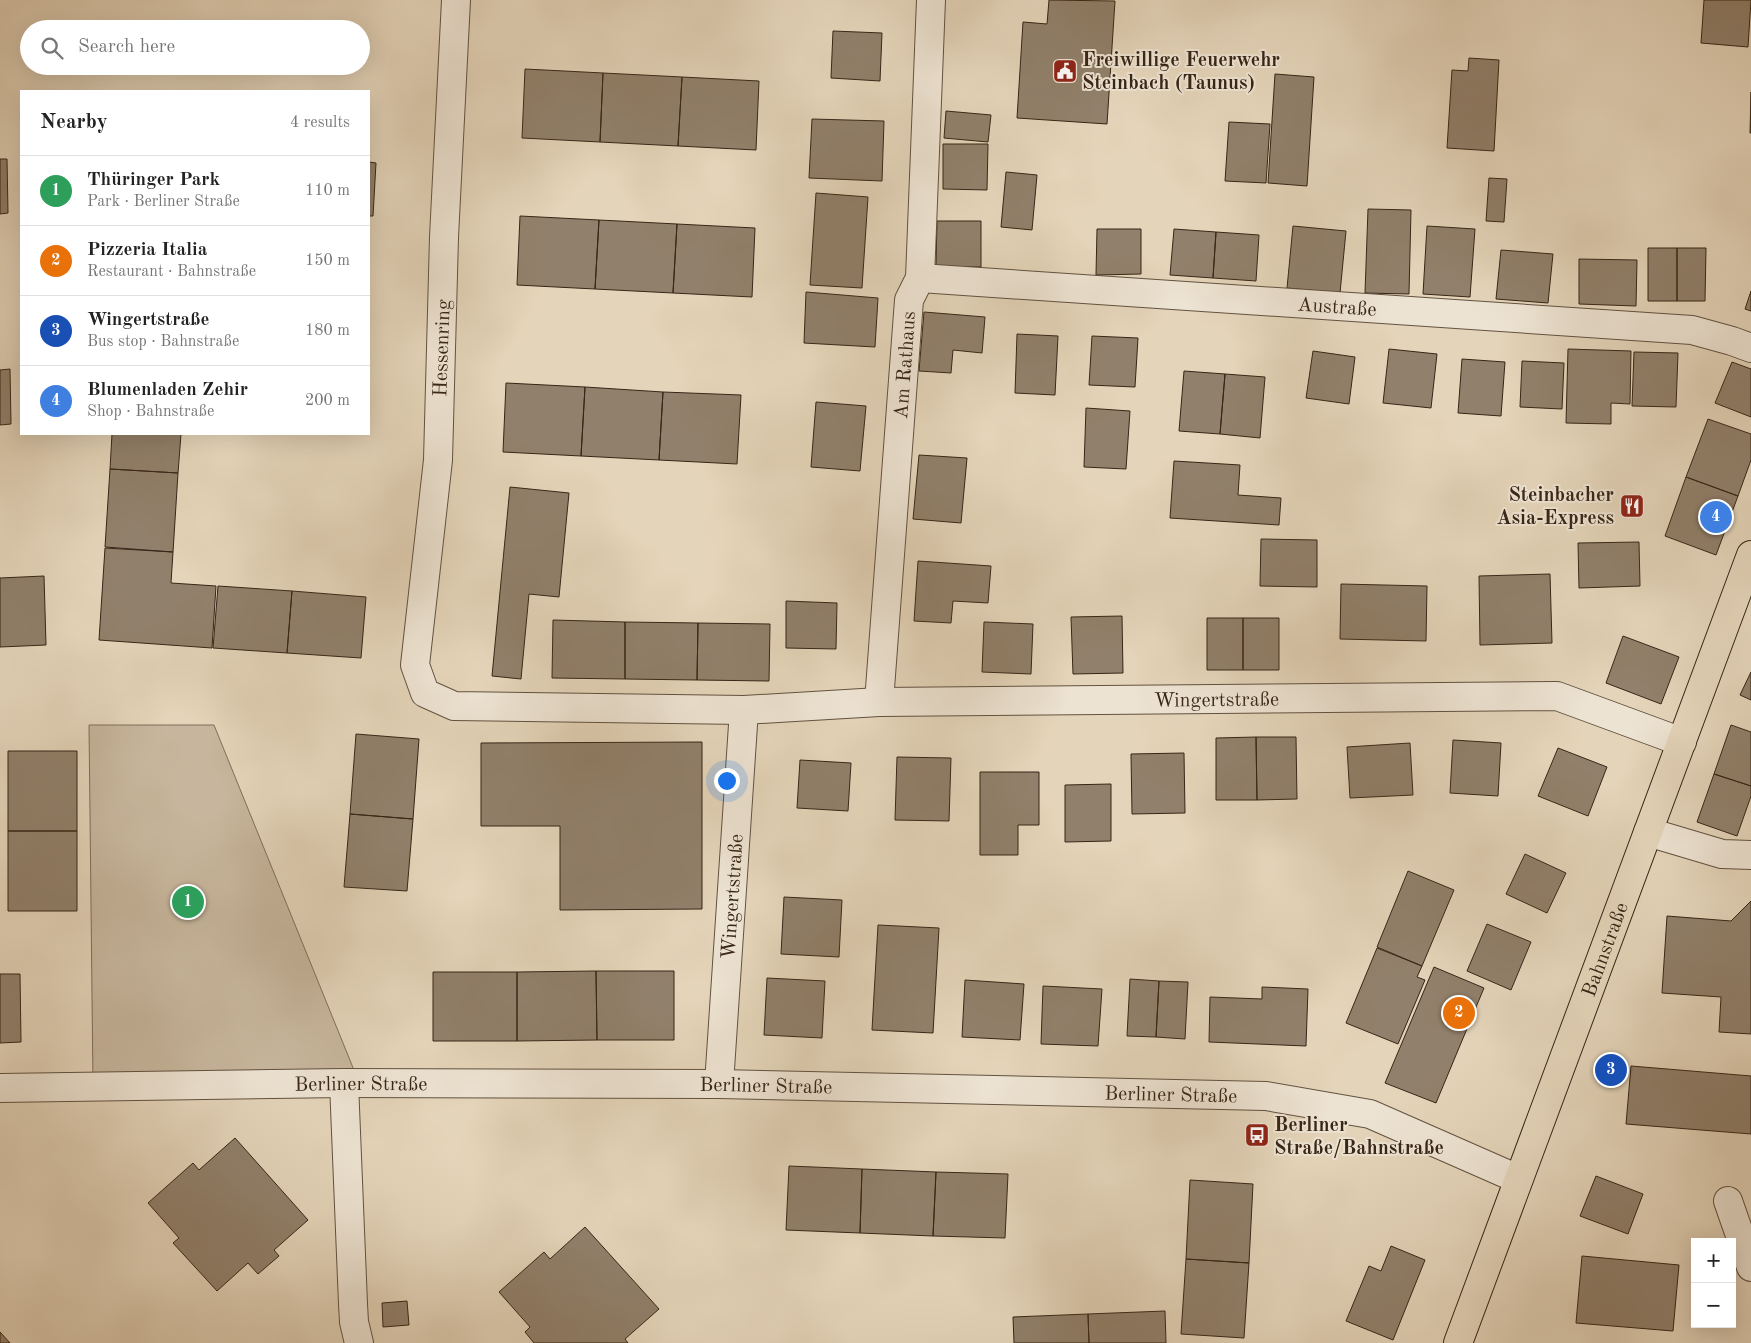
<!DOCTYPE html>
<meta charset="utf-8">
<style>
:root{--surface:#fff;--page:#f2f2f2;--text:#222;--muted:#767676;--line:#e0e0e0;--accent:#8f2418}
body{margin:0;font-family:"Old Standard TT",serif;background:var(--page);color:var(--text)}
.controls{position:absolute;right:15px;bottom:15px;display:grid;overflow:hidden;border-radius:0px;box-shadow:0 5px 20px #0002}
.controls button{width:45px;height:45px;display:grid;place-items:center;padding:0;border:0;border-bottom:1px solid var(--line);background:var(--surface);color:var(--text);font:25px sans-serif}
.you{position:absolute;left:726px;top:780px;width:18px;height:18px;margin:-12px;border:4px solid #fff;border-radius:50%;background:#1a73e8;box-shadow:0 0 0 8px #1a73e833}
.badge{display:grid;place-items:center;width:32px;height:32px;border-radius:50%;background:var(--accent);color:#fff;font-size:16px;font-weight:700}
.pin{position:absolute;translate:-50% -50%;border:2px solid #fff;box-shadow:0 1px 5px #0006}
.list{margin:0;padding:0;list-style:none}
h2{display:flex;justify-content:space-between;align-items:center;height:65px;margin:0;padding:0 20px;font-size:21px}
h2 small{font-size:16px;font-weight:400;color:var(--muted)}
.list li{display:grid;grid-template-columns:32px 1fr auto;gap:15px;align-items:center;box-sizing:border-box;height:70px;padding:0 20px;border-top:1px solid var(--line)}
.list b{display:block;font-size:19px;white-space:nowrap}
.list p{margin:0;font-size:16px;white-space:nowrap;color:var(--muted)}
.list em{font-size:16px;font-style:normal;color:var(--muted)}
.icon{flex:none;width:28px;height:28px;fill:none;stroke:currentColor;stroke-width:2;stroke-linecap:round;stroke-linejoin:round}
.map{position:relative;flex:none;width:1751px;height:1343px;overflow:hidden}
.search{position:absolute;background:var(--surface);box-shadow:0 5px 20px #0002;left:20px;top:20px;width:350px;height:55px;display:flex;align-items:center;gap:12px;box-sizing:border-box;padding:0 18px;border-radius:28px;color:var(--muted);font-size:19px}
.panel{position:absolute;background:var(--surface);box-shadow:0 5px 20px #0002;left:20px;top:90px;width:350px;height:345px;border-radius:0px}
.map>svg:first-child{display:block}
.green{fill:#c7b69d;stroke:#7f6e5a}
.building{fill:#91806b;stroke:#372617}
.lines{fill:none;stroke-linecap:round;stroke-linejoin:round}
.minor-casing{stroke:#625240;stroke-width:30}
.major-casing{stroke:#372617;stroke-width:30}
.minor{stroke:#ede3d2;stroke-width:28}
.major{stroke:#e4d4b9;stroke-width:28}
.labels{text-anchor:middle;stroke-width:4;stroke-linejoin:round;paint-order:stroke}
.poi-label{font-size:20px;font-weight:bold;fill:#372617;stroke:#ede3d2;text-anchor:start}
.street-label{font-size:20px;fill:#372617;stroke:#ede3d2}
</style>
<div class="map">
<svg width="1751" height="1343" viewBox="0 0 1751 1343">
<rect width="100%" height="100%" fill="#e4d4b9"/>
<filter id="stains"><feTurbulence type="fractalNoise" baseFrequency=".004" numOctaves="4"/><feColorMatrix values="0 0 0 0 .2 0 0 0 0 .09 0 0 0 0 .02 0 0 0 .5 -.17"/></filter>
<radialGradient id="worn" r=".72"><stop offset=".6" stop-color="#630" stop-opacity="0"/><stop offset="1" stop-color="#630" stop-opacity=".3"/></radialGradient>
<path class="green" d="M89,725h125l144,355 -265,4z"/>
<path class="building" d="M1049,0l66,1 -8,123 -90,-6 6,-96 24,2z
M1704,0h47l-3,47 -47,-4z
M833,31l49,2 -2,48 -49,-3z
M1469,58l30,2 -5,91 -47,-3 5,-78 16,1z
M525,69l78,4 -3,69 -78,-4z
M603,73l79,4 -4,69 -78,-4z
M1275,74l39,3 -7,109 -39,-3z
M682,77l77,4 -3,69 -78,-4z
M1751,92v41h-1z
M946,111l45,4 -3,27 -44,-4z
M812,119l72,2 -2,60 -73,-3z
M1229,122l41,2 -4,59 -41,-2z
M943,144h45l-1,46 -44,-1z
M0,159h7l1,54 -8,1z
M369,162l7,1 -3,53h-4z
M1006,172l31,3 -5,55 -31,-3z
M1489,178l18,1 -3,43 -18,-1z
M816,193l52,4 -6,91 -52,-3z
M1368,209l43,1 -2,84 -44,-1z
M520,216l79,4 -4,69 -78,-4z
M599,220l78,4 -4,69 -78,-4z
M937,221h44v46l-45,-1z
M677,224l78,4 -3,69 -79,-4z
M1293,226l53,5 -6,62 -53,-5z
M1427,226l48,3 -5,68 -47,-3z
M1097,229h44v45l-45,1z
M1174,229l42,3 -3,46 -43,-3z
M1216,232l43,3 -3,46 -43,-3z
M1648,248h29v53h-29z
M1677,248h29l-1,53h-28z
M1501,250l52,4 -5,49 -52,-4z
M1579,259l58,1 -1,46 -57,-2z
M1751,291v20l-6,-2z
M806,292l72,6 -3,49 -71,-4z
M924,312l61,5 -3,36 -29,-3 -2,23 -32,-2z
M1017,334l41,2 -3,59 -40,-2z
M1092,336l46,2 -3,49 -46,-2z
M1389,349l48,5 -6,54 -48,-5z
M1568,349l63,2 -1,53 -19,-1v21l-45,-1z
M1313,351l42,6 -6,47 -43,-6z
M1634,352l44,1 -2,54 -44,-1z
M1462,359l43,3 -4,54 -43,-3z
M1522,361l42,2 -2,46 -42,-2z
M1732,362l19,7v48l-36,-14z
M10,369l1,55 -11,1v-55z
M1184,371l41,3 -5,60 -41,-3z
M1225,374l40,3 -5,61 -40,-4z
M506,383l79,4 -4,69 -78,-4z
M585,387l78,5 -4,68 -78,-4z
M663,392l78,3 -4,69 -78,-4z
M816,402l50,4 -6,65 -49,-4z
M1086,408l44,3 -4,58 -42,-2z
M1708,419l43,15v26l-13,36 -52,-19z
M112,434h69l-3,39 -68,-4z
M919,455l48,3 -6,65 -48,-4z
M1174,461l66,4 -2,30 43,3 -2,27 -109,-7z
M110,469l68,4 -5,79 -68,-5z
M1686,477l52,19 -22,59 -51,-19z
M510,487l59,6 -10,104 -30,-3 -8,85 -29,-3z
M1261,539l56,1v47l-57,-1z
M1639,542l1,44 -61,2 -1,-45z
M105,548l68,4 -2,31 45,3 -4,62 -113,-8z
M918,561l73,5 -3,37 -35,-2 -2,22 -37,-2z
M1550,574l2,69 -72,2 -1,-69z
M44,576l2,69 -46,2v-69z
M1341,584l86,2 -1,55 -86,-2z
M218,586l74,5 -5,62 -74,-5z
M292,591l74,6 -5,61 -74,-5z
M786,601l51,2 -1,46 -50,-1z
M1122,616l1,57 -50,1 -2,-57z
M1207,618h36v52h-36z
M1243,618h36v52h-36z
M553,620l72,2v57l-73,-1z
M625,622l73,1 -1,57 -72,-1z
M984,622l49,2 -2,50 -49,-2z
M698,623l72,1 -1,57 -72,-1z
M1623,636l56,21 -18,47 -55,-21z
M1751,672v28l-11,-5z
M1731,725l20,7v54l-37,-12z
M356,734l63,5 -6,80 -63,-5z
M1256,737h40l1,62 -40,1z
M1256,737l1,63h-41v-62z
M1453,740l48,3 -3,53 -48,-3z
M702,742v167l-142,1v-84h-79v-83z
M1410,743l3,52 -63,3 -3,-51z
M1558,748l49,19 -19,49 -50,-20z
M8,751h69v80h-69z
M1184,753l1,60 -53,1 -1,-60z
M897,757l54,1 -2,63 -54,-1z
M800,760l51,3 -3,48 -51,-3z
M980,772h59v53h-21v30h-38z
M1714,774l37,12v10l-14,40 -40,-14z
M1111,784v57l-46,1v-57z
M350,814l63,5 -6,72 -63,-4z
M8,831h69v80h-69z
M1525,854l41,19 -19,40 -41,-19z
M1408,871l46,19 -32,76 -45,-19z
M784,897l58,3 -3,57 -58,-3z
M1751,901v133l-32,-2 2,-35 -59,-4 5,-77 64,5z
M1487,924l44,18 -20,48 -44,-19z
M878,925l61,3 -6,105 -61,-3z
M1377,948l45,18 -5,11 8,3 -27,64 -52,-21z
M1434,967l50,21 -48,115 -51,-20z
M596,971h78v69h-77z
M596,971l1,69 -80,1v-69z
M433,972h84v69h-84z
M0,974h20l1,68 -21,1z
M767,978l58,3 -3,57 -58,-3z
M1130,979l29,2 -3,56 -29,-1z
M965,980l59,4 -4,56 -58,-3z
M1159,981l29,1 -3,57 -29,-2z
M1043,986l59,3 -4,57 -57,-2z
M1262,987l46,2 -2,57 -97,-4 1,-45 52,2z
M1631,1066l120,10v58l-125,-10z
M235,1138l73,82 -34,30 5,6 -21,18 -10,-11 -31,28 -44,-48 6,-5 -31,-35 45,-40 6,7z
M789,1166l73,3 -2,64 -74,-3z
M862,1169l74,3 -3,64 -73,-3z
M936,1172l72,2 -3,64 -72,-2z
M1596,1176l47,18 -15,40 -48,-18z
M1190,1180l63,4 -4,79 -63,-4z
M585,1227l74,82 -34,30 3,4h-94l-9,-11 5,-5 -31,-35 45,-40 6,7z
M1391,1246l34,14 -32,80 -47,-19 23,-55 12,5z
M1582,1256l97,9 -6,66 -97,-8z
M1186,1259l63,4 -5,75 -63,-4z
M407,1301l2,24 -26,2 -1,-24z
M1165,1311l1,32h-77l-1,-29z
M1088,1314l1,29h-75l-1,-26z
M0,1332l10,11h-10z"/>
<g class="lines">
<defs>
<g id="minor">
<path id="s1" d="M456,0l-12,237 -6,223 -23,205 10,28 29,13 290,4 135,-8 678,-6 125,46"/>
<path id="s2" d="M920,278l772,52 40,11 19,7"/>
<path id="s3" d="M879,702l30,-402 11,-22 11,-278"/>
<path d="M1648,832l74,22 29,1"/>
<path d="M344,1083l9,221 1,18 5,21"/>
<path id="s4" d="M719,1084l25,-374"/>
<path id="s5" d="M0,1088l344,-5 375,1 547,12 104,18 148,65"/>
<path d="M1728,1201l23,66"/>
</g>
<g id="major">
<path id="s6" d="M1458,1343l293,-788"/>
</g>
</defs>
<use href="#minor" class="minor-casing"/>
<use href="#major" class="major-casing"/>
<use href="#minor" class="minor"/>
<use href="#major" class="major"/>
</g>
<defs>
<symbol id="civic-square" viewBox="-11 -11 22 22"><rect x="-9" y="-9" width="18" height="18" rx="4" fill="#8f2418" stroke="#ede3d2"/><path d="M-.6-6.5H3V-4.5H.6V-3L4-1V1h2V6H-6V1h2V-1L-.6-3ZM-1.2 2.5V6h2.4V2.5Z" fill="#fff"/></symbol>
<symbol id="restaurant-square" viewBox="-11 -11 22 22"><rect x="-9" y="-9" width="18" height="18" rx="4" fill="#8f2418" stroke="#ede3d2"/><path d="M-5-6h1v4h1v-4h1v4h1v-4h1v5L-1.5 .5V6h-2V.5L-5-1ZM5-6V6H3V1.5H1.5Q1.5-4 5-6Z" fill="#fff"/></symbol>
<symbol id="bus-square" viewBox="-11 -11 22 22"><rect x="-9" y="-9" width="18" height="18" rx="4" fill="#8f2418" stroke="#ede3d2"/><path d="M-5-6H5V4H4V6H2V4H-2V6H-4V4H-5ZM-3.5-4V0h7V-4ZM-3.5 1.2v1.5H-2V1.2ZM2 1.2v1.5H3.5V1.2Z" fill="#fff"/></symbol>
</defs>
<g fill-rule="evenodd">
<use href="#civic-square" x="1051" y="57" width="28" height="28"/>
<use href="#restaurant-square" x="1618" y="492" width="28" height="28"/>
<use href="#bus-square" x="1243" y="1121" width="28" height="28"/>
</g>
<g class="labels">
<g class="poi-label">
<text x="1082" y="66">Freiwillige Feuerwehr<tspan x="1082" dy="23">Steinbach (Taunus)</tspan></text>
<text x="1614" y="501" text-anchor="end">Steinbacher<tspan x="1614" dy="23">Asia-Express</tspan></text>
<text x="1274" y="1131">Berliner<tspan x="1274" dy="23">Straße/Bahnstraße</tspan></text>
</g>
<g class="street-label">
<text dy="7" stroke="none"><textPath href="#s2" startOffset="418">Austraße</textPath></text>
<text transform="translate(441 348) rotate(-88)" y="7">Hessenring</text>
<text dy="7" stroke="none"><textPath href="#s3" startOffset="338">Am Rathaus</textPath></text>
<text dy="7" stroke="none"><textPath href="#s1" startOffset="1491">Wingertstraße</textPath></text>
<text dy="7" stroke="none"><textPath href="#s4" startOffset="188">Wingertstraße</textPath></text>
<text dy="7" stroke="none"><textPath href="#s6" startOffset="420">Bahnstraße</textPath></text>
<text dy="7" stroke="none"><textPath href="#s5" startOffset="361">Berliner Straße</textPath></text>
<text dy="7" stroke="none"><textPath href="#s5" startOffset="766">Berliner Straße</textPath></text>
<text dy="7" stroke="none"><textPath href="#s5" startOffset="1171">Berliner Straße</textPath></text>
</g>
</g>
<rect width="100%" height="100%" filter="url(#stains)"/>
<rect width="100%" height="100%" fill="url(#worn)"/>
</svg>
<div class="controls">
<button>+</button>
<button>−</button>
</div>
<div class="you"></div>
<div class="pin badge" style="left:188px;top:902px;background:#2e9e5b">1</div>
<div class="pin badge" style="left:1459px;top:1013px;background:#e8710a">2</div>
<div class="pin badge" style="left:1611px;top:1070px;background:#1a4fb4">3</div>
<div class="pin badge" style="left:1716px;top:517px;background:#3f7fe0">4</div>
<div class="search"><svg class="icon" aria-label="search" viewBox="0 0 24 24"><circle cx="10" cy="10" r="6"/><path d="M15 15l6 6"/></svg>Search here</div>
<section class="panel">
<h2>Nearby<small>4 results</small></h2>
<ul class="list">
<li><span class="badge" style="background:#2e9e5b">1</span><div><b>Thüringer Park</b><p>Park · Berliner Straße</p></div><em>110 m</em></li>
<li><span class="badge" style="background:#e8710a">2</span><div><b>Pizzeria Italia</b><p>Restaurant · Bahnstraße</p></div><em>150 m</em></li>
<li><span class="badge" style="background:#1a4fb4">3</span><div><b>Wingertstraße</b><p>Bus stop · Bahnstraße</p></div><em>180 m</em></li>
<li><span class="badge" style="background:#3f7fe0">4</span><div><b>Blumenladen Zehir</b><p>Shop · Bahnstraße</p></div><em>200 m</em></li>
</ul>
</section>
</div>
